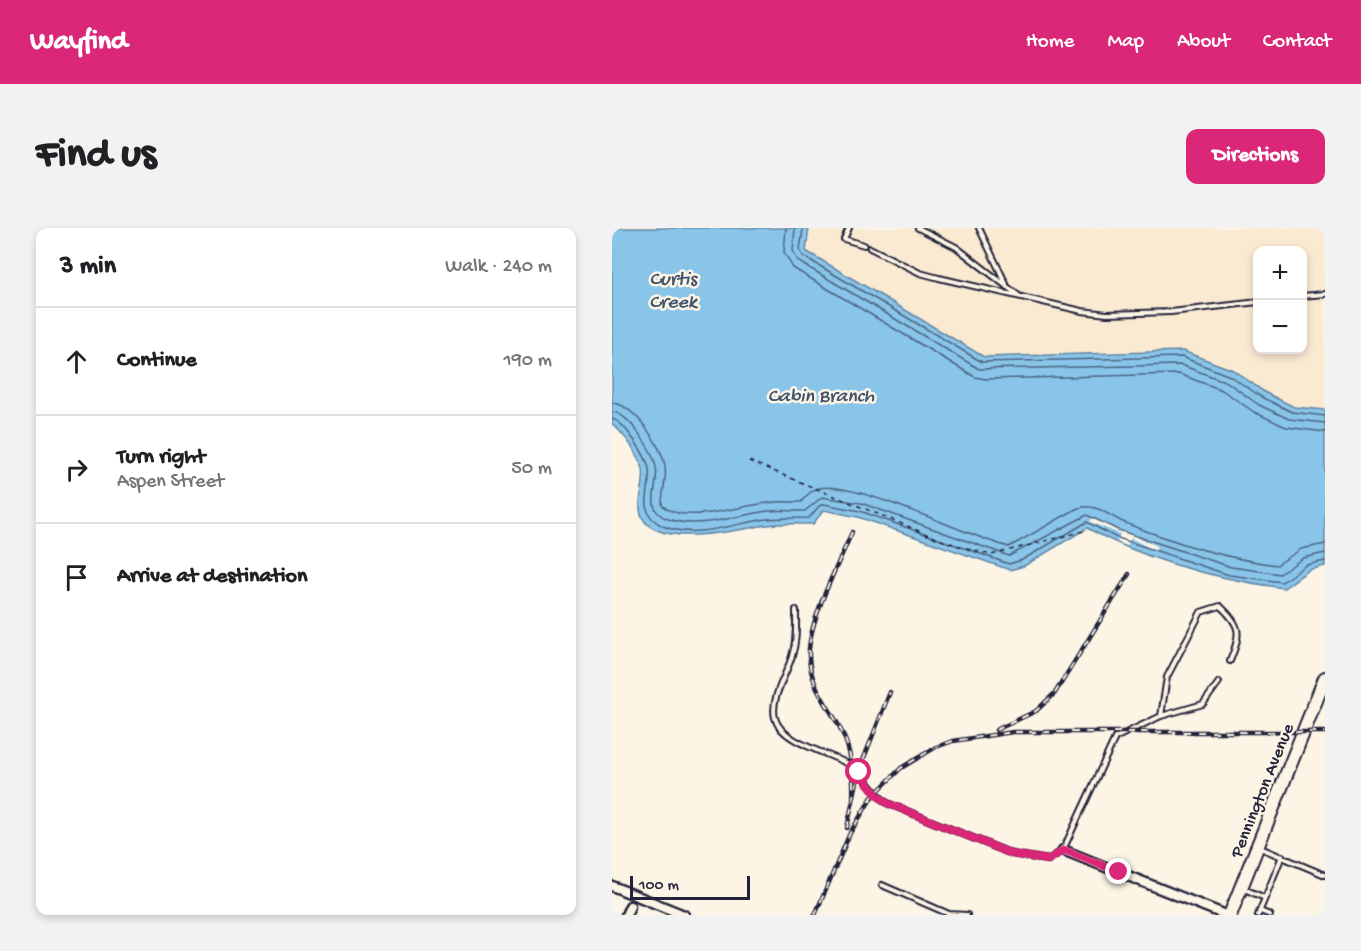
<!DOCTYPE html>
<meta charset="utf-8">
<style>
:root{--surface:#fff;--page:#f2f2f2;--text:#202124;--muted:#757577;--line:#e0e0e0;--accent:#db2777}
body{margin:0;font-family:"Gochi Hand",sans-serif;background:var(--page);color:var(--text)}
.controls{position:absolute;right:18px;top:18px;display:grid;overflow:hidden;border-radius:12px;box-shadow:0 3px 9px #0003}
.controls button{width:54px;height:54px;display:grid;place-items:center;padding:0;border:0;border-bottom:2px solid var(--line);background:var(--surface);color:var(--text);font:30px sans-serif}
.scale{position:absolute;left:18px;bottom:15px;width:120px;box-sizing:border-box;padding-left:6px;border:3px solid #22223b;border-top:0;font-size:16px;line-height:21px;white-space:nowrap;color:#22223b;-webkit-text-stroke:4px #fcf5e5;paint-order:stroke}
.stop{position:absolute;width:18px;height:18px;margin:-14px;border:4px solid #db2777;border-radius:50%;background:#fff}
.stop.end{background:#db2777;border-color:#fff;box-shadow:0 2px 6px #0008}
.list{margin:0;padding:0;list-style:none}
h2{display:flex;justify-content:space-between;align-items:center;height:78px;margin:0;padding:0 24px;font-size:26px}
h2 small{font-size:20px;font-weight:400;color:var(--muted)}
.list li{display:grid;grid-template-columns:39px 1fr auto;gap:18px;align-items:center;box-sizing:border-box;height:108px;padding:0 24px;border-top:2px solid var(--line)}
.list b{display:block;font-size:22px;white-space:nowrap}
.list p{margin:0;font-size:20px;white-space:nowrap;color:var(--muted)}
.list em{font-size:20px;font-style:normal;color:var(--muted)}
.icon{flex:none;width:33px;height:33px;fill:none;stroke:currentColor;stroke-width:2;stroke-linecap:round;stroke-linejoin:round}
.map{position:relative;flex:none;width:713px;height:687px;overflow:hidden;border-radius:12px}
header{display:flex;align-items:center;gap:36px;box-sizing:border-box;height:84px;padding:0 30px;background:var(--accent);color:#fff}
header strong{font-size:28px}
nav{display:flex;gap:33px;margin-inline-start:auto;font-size:21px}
.intro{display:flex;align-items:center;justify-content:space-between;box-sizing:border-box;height:144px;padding:0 36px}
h1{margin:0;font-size:42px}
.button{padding:15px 27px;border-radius:12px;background:var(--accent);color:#fff;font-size:21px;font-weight:700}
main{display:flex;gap:36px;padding:0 36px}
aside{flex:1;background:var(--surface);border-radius:12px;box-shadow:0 3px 9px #0003}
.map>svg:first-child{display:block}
.built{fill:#faead2;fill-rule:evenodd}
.water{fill:#89c5e9;stroke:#6084a3;stroke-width:1.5}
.pier{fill:#fcf5e5}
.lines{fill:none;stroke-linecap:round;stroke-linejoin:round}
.shore{stroke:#4b6381;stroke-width:1.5}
.service-casing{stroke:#22223b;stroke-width:8}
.minor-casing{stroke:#22223b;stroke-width:13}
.secondary-casing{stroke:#22223b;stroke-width:16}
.path{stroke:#22223b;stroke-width:1.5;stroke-dasharray:4.5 4.5;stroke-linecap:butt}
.service{stroke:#fcf5e5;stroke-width:4}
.minor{stroke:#fcf5e5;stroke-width:8}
.secondary{stroke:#fcf5e5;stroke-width:12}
.rail-casing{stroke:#22223b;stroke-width:4.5}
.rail{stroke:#fcf5e5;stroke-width:2;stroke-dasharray:7;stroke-linecap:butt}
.route{stroke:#db2777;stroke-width:8}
.labels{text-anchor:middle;stroke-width:5;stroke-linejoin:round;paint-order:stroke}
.street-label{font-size:18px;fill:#22223b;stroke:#fcf5e5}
.water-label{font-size:20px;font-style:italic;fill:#41536f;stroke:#fcf5e5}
</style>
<header>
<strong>Wayfind</strong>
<nav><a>Home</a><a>Map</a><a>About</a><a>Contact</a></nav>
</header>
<div class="intro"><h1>Find us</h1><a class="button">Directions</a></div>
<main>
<aside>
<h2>3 min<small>Walk · 240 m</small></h2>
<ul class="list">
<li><svg class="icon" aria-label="ahead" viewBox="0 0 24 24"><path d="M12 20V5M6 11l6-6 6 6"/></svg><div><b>Continue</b></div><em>190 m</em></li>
<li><svg class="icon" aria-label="right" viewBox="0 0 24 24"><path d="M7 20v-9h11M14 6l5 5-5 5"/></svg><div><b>Turn right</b><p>Aspen Street</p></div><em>50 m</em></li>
<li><svg class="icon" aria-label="arrive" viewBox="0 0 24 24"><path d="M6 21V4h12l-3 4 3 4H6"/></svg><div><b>Arrive at destination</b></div></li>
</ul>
</aside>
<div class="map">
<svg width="713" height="687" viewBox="0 0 713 687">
<rect width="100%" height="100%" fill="#fcf5e5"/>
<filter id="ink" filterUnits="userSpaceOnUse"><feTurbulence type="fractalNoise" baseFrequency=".0167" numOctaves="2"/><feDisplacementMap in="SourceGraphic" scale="12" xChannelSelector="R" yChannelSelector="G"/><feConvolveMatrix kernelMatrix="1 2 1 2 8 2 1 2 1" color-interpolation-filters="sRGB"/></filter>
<g filter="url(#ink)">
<path class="built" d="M197,0h516v182l-30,-3 -29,-14 -33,-23 -249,-13 -178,-107zM646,22h44v100h-44z"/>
<path class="water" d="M0,0h197l-3,23 178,106 199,-6 50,19 33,23 28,14 31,3v156l-16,4 -25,18c-67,-9 -137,-27 -197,-60l-63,38 -14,4 -152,-53 -34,-7 -11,14c-15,0 -31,-1 -46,1 -28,4 -133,31 -127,-24 1,-9 5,-23 3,-32 -4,-15 -19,-35 -31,-45z"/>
<path class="pier" d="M480,290l65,28 -2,5 -24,-13 -4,8 -10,-4 3,-8 -30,-12z"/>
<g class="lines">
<path class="shore" d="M174,0l-2,24 9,16 182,109 10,2 194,-5 43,16 32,22 32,15 39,5
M183,0l-2,23 5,10 181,108 202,-4 46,17 32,23 30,14 36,4
M191,0l-3,22 3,6 179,106 200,-5 48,19 33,22 29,14 33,4
M0,175c22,1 50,43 53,63 2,12 -3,26 -3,39 21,21 79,0 106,-2 10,-2 22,-1 33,-1 5,-6 10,-12 18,-14 35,-8 148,48 190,59l67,-38c18,-8 31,6 47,13 47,19 104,37 154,43l24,-16 24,-5
M0,184c17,1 41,39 44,55 4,19 -14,43 12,52 32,11 68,-4 100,-8 12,-1 25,0 37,0l17,-14 39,6 148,53 78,-41 31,15 113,37 49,7 23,-16 22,-5
M0,191c12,2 35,38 37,50 3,23 -14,44 14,57 32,14 72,-3 104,-7 14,-1 28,-1 42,-1l10,-12 5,-2 36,7 149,53 13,-4 65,-38 28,15 114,38 53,7 24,-17 19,-4"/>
<defs>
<path id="service" d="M237,0l-5,11 20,6
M306,0l38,19 63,49
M367,0l27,56
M258,20l50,25 19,5 143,33 25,3 64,-2 87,-10
M690,68l23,-2
M184,382c0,15 1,31 -4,46 -5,18 -22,42 -17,62 6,25 58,36 77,48 14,9 21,27 35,37l125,51 36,6 15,-10 52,-112 46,-22 42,-12 16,-22
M549,488l6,-39 34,-65 19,-6c22,20 21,28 10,55
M646,619l67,28
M270,657l67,29 18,1
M630,660l23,10 -7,17
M653,670l17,-42
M648,683l10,4"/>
<path id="minor" d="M451,622l163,65
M0,658l72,29
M14,687l4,-9"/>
<path id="secondary" d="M618,687l95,-237"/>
</defs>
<use href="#service" class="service-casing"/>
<use href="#minor" class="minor-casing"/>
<use href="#secondary" class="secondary-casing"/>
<path class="path" d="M137,233l197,81 45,13 97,-25"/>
<use href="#service" class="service"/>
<use href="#minor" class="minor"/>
<use href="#secondary" class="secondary"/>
<defs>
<path id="rail" d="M240,304c-13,31 -45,91 -43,124 1,29 17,46 30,70 13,24 15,49 14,76
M384,502l40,-19 19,-18 74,-119
M235,600l13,-60 30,-76
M203,687l35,-82 22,-36 29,-29 35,-21 17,-6 60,-9h312"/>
</defs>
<use href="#rail" class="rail-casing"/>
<use href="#rail" class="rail"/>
</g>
</g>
<g class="lines" filter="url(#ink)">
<path class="route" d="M247,544l18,23 10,8 125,51 36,6 16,-10 55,22"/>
</g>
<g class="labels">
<g class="street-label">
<text transform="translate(649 562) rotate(-68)" y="6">Pennington Avenue</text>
</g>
<g class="water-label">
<text x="61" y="56">Curtis<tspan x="61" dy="23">Creek</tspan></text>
<text x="209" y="173">Cabin Branch</text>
</g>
</g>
</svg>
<div class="controls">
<button>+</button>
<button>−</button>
</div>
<div class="scale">100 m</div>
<div class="stop" style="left:247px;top:544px"></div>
<div class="stop end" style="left:507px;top:644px"></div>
</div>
</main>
